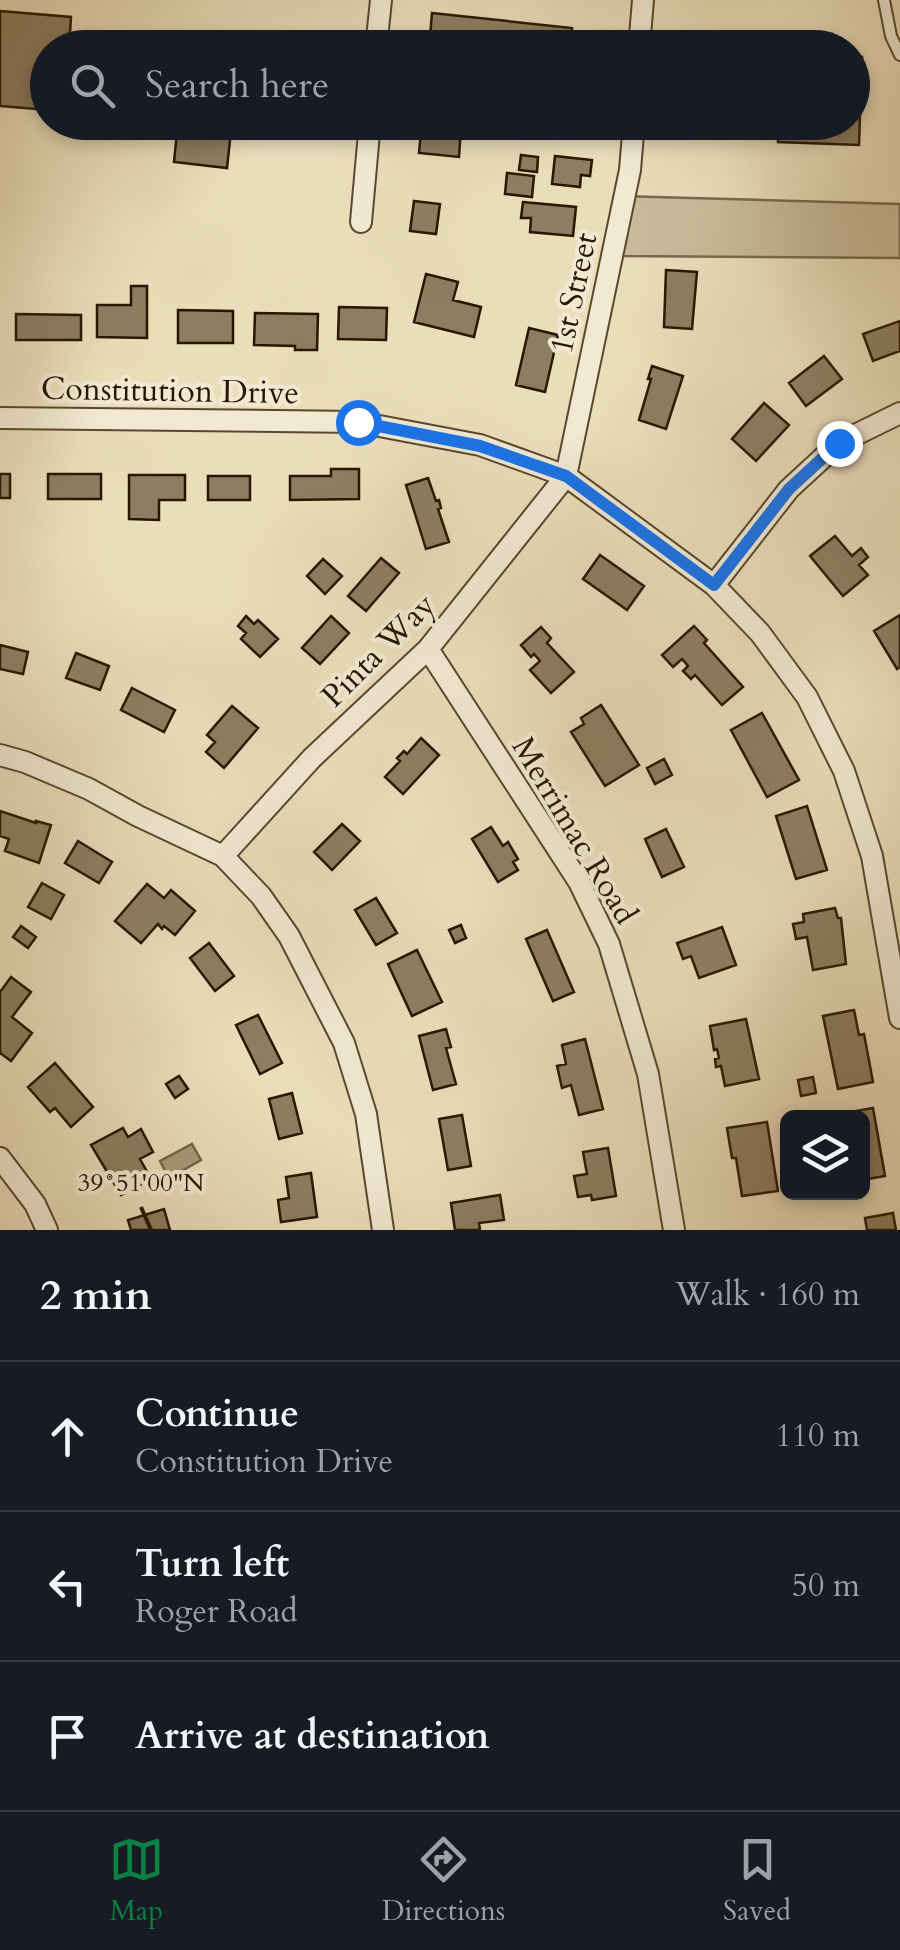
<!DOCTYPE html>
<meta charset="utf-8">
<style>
:root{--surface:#171b24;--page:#20242c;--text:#f1f3f6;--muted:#9ea1a6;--line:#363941;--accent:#0b8043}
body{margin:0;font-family:Cardo,serif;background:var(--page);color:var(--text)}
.controls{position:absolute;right:30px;bottom:30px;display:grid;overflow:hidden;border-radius:15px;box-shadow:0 5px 15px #0003}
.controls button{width:90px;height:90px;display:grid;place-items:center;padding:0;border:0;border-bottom:2px solid var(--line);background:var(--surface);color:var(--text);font:50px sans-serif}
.stop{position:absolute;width:30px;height:30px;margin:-22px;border:8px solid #1a73e8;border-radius:50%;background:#fff}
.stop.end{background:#1a73e8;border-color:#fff;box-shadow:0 2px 10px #0008}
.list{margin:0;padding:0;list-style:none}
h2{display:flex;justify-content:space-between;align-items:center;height:130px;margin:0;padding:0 40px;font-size:42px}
h2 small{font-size:32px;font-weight:400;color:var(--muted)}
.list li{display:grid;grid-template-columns:65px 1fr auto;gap:30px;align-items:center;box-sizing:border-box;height:150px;padding:0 40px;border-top:2px solid var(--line)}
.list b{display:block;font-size:38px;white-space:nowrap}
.list p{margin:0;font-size:32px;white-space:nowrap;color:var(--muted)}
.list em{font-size:32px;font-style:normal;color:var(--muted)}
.icon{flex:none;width:55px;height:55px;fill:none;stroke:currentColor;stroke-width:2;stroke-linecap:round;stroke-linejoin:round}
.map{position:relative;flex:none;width:900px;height:1230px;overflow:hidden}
.search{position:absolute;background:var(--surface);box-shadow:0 5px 15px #0003;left:30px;right:30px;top:30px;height:110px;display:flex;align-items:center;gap:25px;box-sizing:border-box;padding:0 35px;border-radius:55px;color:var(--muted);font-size:38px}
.sheet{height:580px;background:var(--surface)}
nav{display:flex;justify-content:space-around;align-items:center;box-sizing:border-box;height:140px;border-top:2px solid var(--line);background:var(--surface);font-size:28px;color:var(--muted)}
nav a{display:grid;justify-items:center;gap:5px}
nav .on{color:var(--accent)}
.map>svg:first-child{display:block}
.green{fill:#c9bb9a;stroke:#78694d;stroke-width:2.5}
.water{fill:#a89a7b;stroke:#75664a;stroke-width:2.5}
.building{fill:#8d7e61;stroke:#281700;stroke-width:2.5}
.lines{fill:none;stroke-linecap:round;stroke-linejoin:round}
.lane-casing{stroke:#58482e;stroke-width:14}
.street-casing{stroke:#58482e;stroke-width:24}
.lane{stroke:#f1e9d2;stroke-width:10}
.street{stroke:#f1e9d2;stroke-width:20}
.route{stroke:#1a73e8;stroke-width:12}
.ticks{fill:none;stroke:#281700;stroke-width:4}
.labels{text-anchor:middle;stroke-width:8;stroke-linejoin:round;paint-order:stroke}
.street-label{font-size:32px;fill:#281700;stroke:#f1e9d2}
.ticks-label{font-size:25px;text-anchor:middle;fill:#281700;stroke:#f1e9d2;stroke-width:8;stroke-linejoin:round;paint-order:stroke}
</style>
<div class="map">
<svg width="900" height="1230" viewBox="0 0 900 1230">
<rect width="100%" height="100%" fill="#eaddba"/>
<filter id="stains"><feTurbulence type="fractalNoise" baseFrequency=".002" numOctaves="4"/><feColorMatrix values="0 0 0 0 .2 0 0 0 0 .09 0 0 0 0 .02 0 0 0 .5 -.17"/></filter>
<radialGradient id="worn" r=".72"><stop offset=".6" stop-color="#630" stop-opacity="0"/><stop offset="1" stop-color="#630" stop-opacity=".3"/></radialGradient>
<path class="green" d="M620,196l280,8v54l-286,-2z"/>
<path class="water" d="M192,1144l9,16 -32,18 -9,-17z"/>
<path class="building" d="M0,11l71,6 -2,31h-21v62l-48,-4z
M432,13l140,15 -2,20h-141z
M852,56l10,1 -3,88 -81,-3v-20h74z
M178,122h54l-5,46 -53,-6z
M422,122h60l-1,7 -20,-2 -2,30 -40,-4z
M555,122h26l-1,16 -26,-3z
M521,155l17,2 -1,15 -18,-2z
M555,156l37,4 -2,16 -9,-1 -1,12 -28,-3z
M507,173l27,3 -2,21 -27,-3z
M414,201l26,3 -4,30 -26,-3z
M523,202l53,5 -3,29 -43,-4 1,-14h-10z
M666,270l31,2 -5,57 -28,-2z
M426,274l32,8 -5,18 28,7 -7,30 -60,-15z
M131,286h16v52l-50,-1v-32h34z
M339,307l48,1 -1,32 -48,-1z
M178,310l55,1v32h-55z
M255,313l63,1 -1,36h-22v-4l-41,-1z
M16,314l65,1v25h-65z
M900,321v30l-27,10 -10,-27z
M529,328l29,7 -13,57 -29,-7z
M824,356l18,23 -36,27 -17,-23z
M652,366l31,10 -17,53 -27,-9 12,-41h-3z
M764,403l25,22 -33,36 -24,-22z
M331,469h28v30l-69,1v-24h41z
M0,474h10v24h-10z
M48,474h53v25h-53z
M129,475h56v25h-26v20l-30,-1z
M208,476h42v24h-42z
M428,478l8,23 3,-1 2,8 -3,1 11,33 -23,7 -20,-64z
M835,536l17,20 9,-8 7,9 -9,8 9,10 -25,21 -33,-40z
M600,555l44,31 -17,24 -44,-31z
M381,558l18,15 -33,38 -18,-15z
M323,559l19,17 -17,18 -18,-18z
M900,615v52l-3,2 -23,-38z
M246,616l8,8 4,-4 20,19 -18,18 -19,-18 5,-6 -8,-7z
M331,616l18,17 -29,31 -18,-16z
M694,626l13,14 -3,3 39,44 -21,18 -27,-30 -4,4 -8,-8 5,-5 -6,-7 -9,8 -11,-12z
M541,627l10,11 -4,5 27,29 -23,21 -21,-23 10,-9 -6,-7 -3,3 -10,-12z
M0,645l28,7 -5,22 -23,-5z
M76,653l33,13 -9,24 -34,-12z
M132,688l43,22 -11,22 -43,-22z
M601,705l38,60 -34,21 -34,-54 13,-8 -3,-6z
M232,706l26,22 -34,40 -18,-16 9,-10 -8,-7z
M762,713l37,67 -32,17 -36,-67z
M421,738l18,17 -36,39 -18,-17 15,-16 -3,-3 7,-7 3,3z
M664,759l8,16 -17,9 -8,-16z
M807,806l20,64 -31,9 -20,-63z
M0,811l36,12v-2l15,4 -12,38 -34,-12 4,-12 -9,-3z
M342,824l18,17 -28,29 -18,-18z
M491,827l12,19 5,-4 10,17 -5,3 5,8 -20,12 -26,-43z
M666,829l18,38 -22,10 -17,-38z
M78,841l34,21 -13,21 -34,-20z
M42,883l22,12 -13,24 -23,-12z
M147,884l17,14 7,-8 24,21 -20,24 -11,-9 -2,3 -4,-5 -17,19 -26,-22z
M376,898l21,35 -21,12 -21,-35z
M835,908l3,10h3l5,46 -33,6 -6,-33 -11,2 -3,-15 11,-2 -1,-8z
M461,925l5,13 -11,5 -6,-13z
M21,926l15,11 -8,11 -15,-11z
M722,927l14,38 -37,13 -8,-22 -8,3 -6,-16z
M547,930l27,62 -21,9 -27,-62z
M209,943l25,33 -19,15 -25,-33z
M417,950l25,52 -30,14 -24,-52z
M11,977l20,15 -19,25 20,16 -21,28 -11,-8v-61z
M854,1010l5,25 5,-1 9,48 -35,7 -15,-73z
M258,1015l24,48 -22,11 -24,-49z
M746,1019l13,60 -34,7 -4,-20 -5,1 -1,-8 4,-1 -2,-9 -3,1 -4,-24z
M446,1029l5,18 -5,1 10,36 -23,6 -14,-54z
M585,1039l18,70 -24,6 -8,-30 -9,3 -5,-22 9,-2 -4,-19z
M55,1063l38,44 -22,20 -16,-19 -5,4 -22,-25z
M179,1076l9,13 -13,9 -9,-14z
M813,1077l3,16 -15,3 -3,-16z
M292,1093l10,40 -23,6 -10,-40z
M873,1108l12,68 -23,4v-62l-34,-2z
M462,1115l9,51 -23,4 -9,-51z
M767,1122l11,69 -36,5 -6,-38h-4l-5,-30z
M123,1128l5,9 13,-8 12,23 -13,7 11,20 -30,16 -30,-50z
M608,1148l8,48 -24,4 -1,-5 -13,2 -4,-21 13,-2 -4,-22z
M311,1173l6,44 -36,5 -3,-22 11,-2 -3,-21z
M500,1195l4,25 -25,3 1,7h-25l-4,-27z
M164,1209l6,21h-39l-3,-10z
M893,1213l3,17h-29l-2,-12z"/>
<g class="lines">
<defs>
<path id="lane" d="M884,0l7,36 9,19"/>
<path id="street" d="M376,48l5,-48
M639,48l4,-48
M361,222l9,-100
M0,418l358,4 122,23 86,31 148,109 46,48 47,64 37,74 28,85 28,162
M714,585l75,-96 50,-46 61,-30
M428,649l151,233 30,62 39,130 26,156
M0,755l25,7 64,27 49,27 85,40 38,40 28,40 55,107 22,71 17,116
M223,856l89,-98 116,-109 138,-173 64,-306 4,-48
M0,1158l35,46 12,26"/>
</defs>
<use href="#lane" class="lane-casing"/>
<use href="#street" class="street-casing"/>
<use href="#lane" class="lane"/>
<use href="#street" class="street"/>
</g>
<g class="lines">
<path class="route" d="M358,422l122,24 86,30 148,109 75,-96 50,-46"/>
</g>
<path class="ticks" d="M141,1207l10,23"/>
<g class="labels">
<g class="street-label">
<text transform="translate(573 293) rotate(-78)" y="11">1st Street</text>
<text transform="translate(170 390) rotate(1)" y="11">Constitution Drive</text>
<text transform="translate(378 650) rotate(-45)" y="11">Pinta Way</text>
<text transform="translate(575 830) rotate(59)" y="11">Merrimac Road</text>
</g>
</g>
<g class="ticks-label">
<text x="141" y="1191">39°51'00"N</text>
</g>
<rect width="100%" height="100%" filter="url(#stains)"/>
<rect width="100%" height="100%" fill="url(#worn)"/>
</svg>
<div class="controls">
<button><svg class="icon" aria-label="layers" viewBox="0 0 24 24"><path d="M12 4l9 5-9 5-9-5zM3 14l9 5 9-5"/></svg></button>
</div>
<div class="stop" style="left:358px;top:422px"></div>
<div class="stop end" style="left:839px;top:443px"></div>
<div class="search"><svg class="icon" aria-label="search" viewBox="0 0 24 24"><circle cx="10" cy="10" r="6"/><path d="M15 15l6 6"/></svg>Search here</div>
</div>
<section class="sheet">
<h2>2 min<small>Walk · 160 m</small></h2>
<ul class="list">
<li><svg class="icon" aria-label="ahead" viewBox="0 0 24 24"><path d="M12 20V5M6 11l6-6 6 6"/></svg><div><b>Continue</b><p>Constitution Drive</p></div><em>110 m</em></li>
<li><svg class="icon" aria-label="left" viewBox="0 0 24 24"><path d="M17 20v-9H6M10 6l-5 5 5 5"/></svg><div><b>Turn left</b><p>Roger Road</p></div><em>50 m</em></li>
<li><svg class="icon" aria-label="arrive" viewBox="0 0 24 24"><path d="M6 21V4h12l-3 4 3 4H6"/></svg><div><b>Arrive at destination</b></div></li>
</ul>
</section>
<nav>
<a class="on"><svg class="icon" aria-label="map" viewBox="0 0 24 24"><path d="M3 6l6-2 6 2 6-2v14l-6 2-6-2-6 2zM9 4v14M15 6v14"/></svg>Map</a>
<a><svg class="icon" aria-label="directions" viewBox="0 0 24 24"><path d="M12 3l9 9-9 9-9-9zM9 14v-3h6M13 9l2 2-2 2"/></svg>Directions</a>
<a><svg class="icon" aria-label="saved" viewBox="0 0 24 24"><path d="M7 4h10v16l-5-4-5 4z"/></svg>Saved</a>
</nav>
